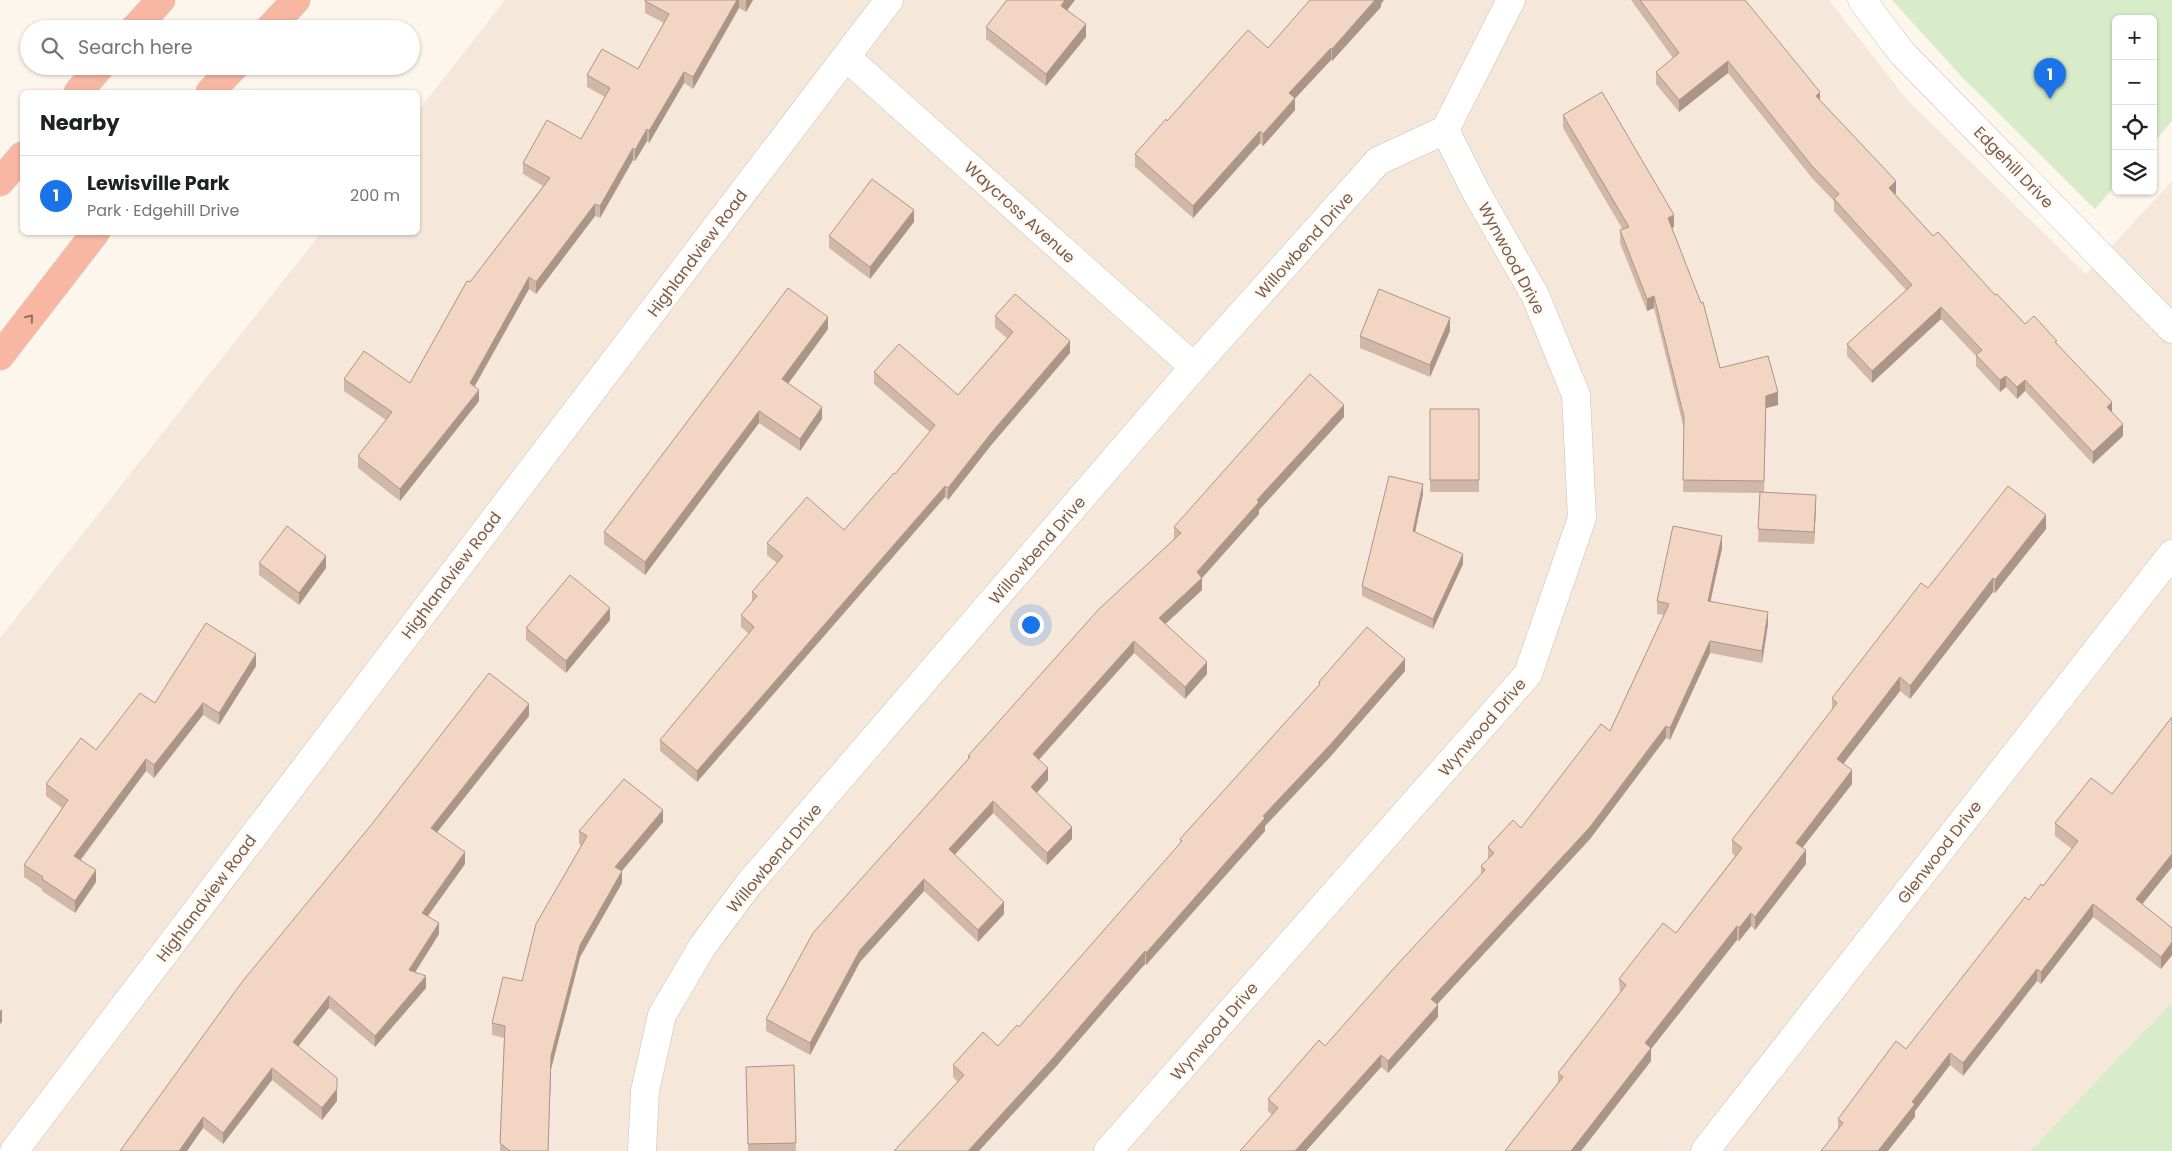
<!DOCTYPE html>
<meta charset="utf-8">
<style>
:root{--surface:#fff;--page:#f2f2f2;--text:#202124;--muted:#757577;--line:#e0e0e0;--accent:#1a73e8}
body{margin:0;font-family:Poppins,sans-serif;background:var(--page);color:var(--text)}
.controls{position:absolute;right:15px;top:15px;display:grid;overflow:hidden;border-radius:8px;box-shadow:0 1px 4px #0004}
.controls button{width:45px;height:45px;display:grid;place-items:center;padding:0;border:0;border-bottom:1px solid var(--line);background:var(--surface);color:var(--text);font:25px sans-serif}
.you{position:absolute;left:1030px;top:624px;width:18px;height:18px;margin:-12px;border:4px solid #fff;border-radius:50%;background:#1a73e8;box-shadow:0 0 0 8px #1a73e833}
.badge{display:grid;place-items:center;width:32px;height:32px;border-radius:50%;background:var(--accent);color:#fff;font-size:16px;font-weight:700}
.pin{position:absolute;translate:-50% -41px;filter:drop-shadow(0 1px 2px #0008)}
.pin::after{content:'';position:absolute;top:26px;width:18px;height:15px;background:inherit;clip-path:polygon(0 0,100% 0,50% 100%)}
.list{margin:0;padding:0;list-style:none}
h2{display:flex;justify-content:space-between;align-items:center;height:65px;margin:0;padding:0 20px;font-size:21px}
h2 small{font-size:16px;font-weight:400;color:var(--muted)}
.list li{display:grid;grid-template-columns:32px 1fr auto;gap:15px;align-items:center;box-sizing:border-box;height:80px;padding:0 20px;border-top:1px solid var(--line)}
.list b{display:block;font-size:19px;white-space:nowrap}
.list p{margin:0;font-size:16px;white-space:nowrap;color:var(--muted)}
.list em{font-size:16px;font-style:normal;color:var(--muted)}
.icon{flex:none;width:28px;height:28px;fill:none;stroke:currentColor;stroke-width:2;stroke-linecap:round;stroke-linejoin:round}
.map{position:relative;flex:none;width:2172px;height:1151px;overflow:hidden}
.search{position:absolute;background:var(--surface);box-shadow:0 1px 4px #0004;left:20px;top:20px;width:400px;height:55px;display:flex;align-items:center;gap:12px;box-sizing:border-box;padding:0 18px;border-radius:28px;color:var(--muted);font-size:19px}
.panel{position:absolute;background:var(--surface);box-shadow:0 1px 4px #0004;left:20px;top:90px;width:400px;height:145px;border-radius:8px}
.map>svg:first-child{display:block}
.residential{fill:#f5e8da}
.green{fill:#d8ecc9}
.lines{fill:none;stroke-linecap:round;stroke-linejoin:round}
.street-casing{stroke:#d1beb0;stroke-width:29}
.highway-casing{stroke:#dad1cd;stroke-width:29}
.street{stroke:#fff;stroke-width:28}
.highway{stroke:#f7b7a3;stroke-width:28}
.wall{fill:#d1b7a8}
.shaded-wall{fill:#aa9588}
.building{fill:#f3d5c3;stroke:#aa9588}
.oneway{stroke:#936e5e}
.labels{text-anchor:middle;stroke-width:5;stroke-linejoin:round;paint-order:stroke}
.street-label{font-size:16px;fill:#7a5c4d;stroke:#fffaf3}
</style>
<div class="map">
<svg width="2172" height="1151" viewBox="0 0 2172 1151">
<rect width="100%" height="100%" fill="#fdf6ec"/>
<path class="residential" d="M505,0h1324l79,101 178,173 86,-93v821l-142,149h-2030v-513l321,-405 97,-1v-121z"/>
<path class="green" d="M1892,0h280v121l-19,22v-124h-37v166l-21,24 -133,-132z
M2172,1002v149h-142z"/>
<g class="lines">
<defs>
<path id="street" d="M1862,0l40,53 270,276
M846,57l348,310
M14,1151l875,-1151
M642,1151l3,-60 17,-76 40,-68 46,-62 446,-518 184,-206 67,-31 66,-130
M1108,1151l420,-477 54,-156 -6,-123 -41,-100 -59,-103 -31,-62
M1705,1151l467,-597"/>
<path id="highway" d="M134,29l27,-29
M269,29l27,-29
M78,92l23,-26
M210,92l25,-26
M0,182l22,-26
M0,356l96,-124"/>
</defs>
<use href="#street" class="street-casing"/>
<use href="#highway" class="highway-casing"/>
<use href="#street" class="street"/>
<use href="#highway" class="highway"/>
</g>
<path class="wall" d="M645,0h108l-7,12 -7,-4 -46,81 -9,-6 -35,60 -2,-2 -12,20 -2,-1 -33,58 -5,-2 -59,78 -7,-5 -54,97 4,15 -79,100 -42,-33v-12l28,-36 -42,-29v-12l66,4 60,-101 73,-96 -20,-12v-11l58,-24 24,-42 -18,-10v-12l51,-6 26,-46 -19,-10z
M1007,0h68l-8,10 19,27 -40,49 -60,-47v-12z
M1631,0h114l75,101 76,92 -1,1 38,42 92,88 32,20 55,68 11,24 -30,28 -68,-73 -8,8 -11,-12 -6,5 -24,-26v-10l-35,-37 -69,64 -25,-27v-12l59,-54 -72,-79v-10l-22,-23 -84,-105 -49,39 -23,-28v-12l17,-14z
M1381,4v3l-49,54 -1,-1 -36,38v12l-32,36 -3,-3 -67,75 -58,-51v-13l32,-33 101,-73z
M1563,115l111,112 -2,1 48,140 58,37 -12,3 -2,85 52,14 -2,37 -56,-2 2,-49 -77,-1 1,-63 -30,-121 -7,3 -27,-68v-13h3l-60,-102z
M914,222l-44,57 -41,-31v-12z
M995,316l75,37 -78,91 -44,56 -3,-3 -248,285 -37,-31v-11l89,-106 -8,-7v-12l11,-13v-10l25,-29 -10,-8v-12l77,-13 51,-56 35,-42 -56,-48v-12l84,23 49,-57 -12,-10z
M828,329l-40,55 34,35 -22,32 -41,-28 -114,152 -41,-31v-12z
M1450,331l-20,46 -70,-29v-12z
M1430,409h49v83h-49z
M1344,417l-85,93v4l-57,64v12l-37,34 42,50 -22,25 -51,-46 -95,107 9,20 -11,13 35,46 -25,26 -54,-52 -39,42 50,59 -26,28 -54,-51 -64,71 -50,93 -44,-24v-12l202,-260v-3l206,-217v-12z
M1423,494l-8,38 48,32 -30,65 -71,-33v-10z
M2046,529l-51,64 -2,-1 -83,107 -10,-8 -57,73 9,20 -50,64 4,16 -51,66 -4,-4 -12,15 -2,-1 -86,109v12l-70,90h-76l53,-68v-10l62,-80 -1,-14 57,-46 59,-77 -3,-3v-13l100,-130v-12l96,-110z
M1722,548l-12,53 58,23 -6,39 -52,-10 -40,87 -4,-2 -76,101 -153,165 1,13 -50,56 -7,-6 -75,84h-66l32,-36 -4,-4v-12l57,-53 156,-171v-9l7,-7v-12l33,-19 89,-97 54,-116 -7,-1v-13z
M259,563l67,5 -27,37 -40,-30z
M610,620l-44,53 -40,-33v-12z
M256,666l-37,59 -16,-10 -49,63 -8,-7 -65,89 15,22 -21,31 -33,-22v-2l-18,-12v-12l38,-57 -16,-12v-12l50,-34z
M1405,671l-75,86 -65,69v5l-119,134 -1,-1 -92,106 -95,12 -5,-5v-12l45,-19 21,-19 161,-183v-5l139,-154v-3z
M529,716l-92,116 28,32 -37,52 11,18 -24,38 11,16 -51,59 -46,-39 -31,38 39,55 -15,19 -50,-40 -49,64 -20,-16 -16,23h-67z
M2172,717v150l-30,37 30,24v27l-11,14 -68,-52 -52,67 -4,-3 -74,95 -13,-11 -35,46v6l-77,12v-10l68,-70 123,-149 14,-14 29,-37 -17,-13v-13l57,-29z
M663,822l-41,49v12l-42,74 -29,112 -3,82h-48l4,-113 -12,-3v-12l30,-42 59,-136 -2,-1v-13z
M794,1065l2,86h-48l-2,-84z"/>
<path class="shaded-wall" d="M737,0h2v8l-46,81v-12z
M746,0h7l-7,12z
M1065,0h10l-14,18v-12z
M1375,0h9l-3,4v3l-49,54v-12z
M1086,24v13l-40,49v-12z
M1331,48v12l-42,45v-12z
M1728,61v12l-49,39v-12z
M684,72v11l-35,60v-12z
M1820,92v12l-4,-8z
M1295,98v12l-32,36v-12z
M647,129v12l-12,20v-11z
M1260,131v12l-67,75v-12z
M633,148v12l-33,58v-12z
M1896,181v12l-7,7v-12z
M595,204v12l-59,78v-12z
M914,210v12l-44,57v-12z
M1674,215v12l-6,3v-12z
M529,277v12l-59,105v-11z
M1654,296v12l-7,3v-12z
M1941,307v12l-69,64v-12z
M828,317v12l-46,63v-13z
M1450,318v13l-20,46v-12z
M1070,341v12l-78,91 -44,56v-12l44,-56z
M2006,376v11l-6,5v-12z
M2025,380v11l-8,8v-12z
M479,390v11l-79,100v-12z
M1778,392v13l-12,3 -2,85 2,-97z
M2112,402v12l-5,-7z
M1344,405v12l-85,93v4l-57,64v12l-43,40v-12l98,-118z
M822,407v12l-22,32v-12z
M759,411v12l-114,152v-13z
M2123,424v12l-30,28v-12z
M1423,484v10l-10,48v-11z
M945,486v11l-248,285v-11z
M1816,495v12l-2,37v-12z
M2046,515v14l-51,64v-13z
M1722,536v12l-14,65v-12z
M1463,554v10l-30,65v-10z
M326,556v12l-27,37v-12z
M1993,578v14l-83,107v-13z
M610,608v12l-44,53v-12z
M1768,612v12l-6,39v-12z
M1134,641v12l-101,113v-12z
M1710,641v12l-40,87v-12z
M256,654v12l-37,59v-12z
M1405,659v12l-75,86 -65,69v5l-119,134v-12l117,-137z
M1207,662v12l-22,25v-12z
M1900,677v14l-63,81v-13z
M203,703v12l-49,63v-13z
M529,704v12l-98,124v-12z
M1666,726v12l-76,101 -159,172v-12z
M146,759v12l-72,97v-12z
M1048,768v12l-17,19v-12z
M1852,770v14l-56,72v-13z
M993,801v12l-44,48v-12z
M663,810v12l-48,57v-12z
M1072,827v12l-25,26v-12z
M1806,850v14l-51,66v-13z
M465,852v12l-43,60v-11z
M2172,854v13l-36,45v-13z
M96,870v12l-21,31v-12z
M622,871v12l-42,74 -29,112 -3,82 3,-95 29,-111z
M924,879v12l-64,71 -50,93v-12l50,-93z
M1004,902v12l-26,28v-12z
M2093,904v13l-52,67v-12z
M1751,913v13l-12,15v-13z
M439,923v11l-30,48v-12z
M1737,926v14l-86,109v12l-70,90h-10l74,-108z
M2172,942v13l-11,14v-12z
M1145,951v13l-92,106 -74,81h-11z
M2037,969v12l-74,95v-13z
M426,976v12l-51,59v-11z
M329,996v12l-36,45v-11z
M1438,1005v12l-50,56v-12z
M2,1009v13l-2,2v-13z
M1950,1053v12l-35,46v6l-27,34h-10l34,-49z
M1381,1055v12l-75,84h-11z
M272,1068v12l-49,64v-11z
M337,1089v12l-15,19v-12z
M203,1117v11l-16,23h-8z"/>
<path class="building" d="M645,0h92l-44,77 -9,-5 -35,59 -2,-2 -12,21 -2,-2 -33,58 -5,-2 -59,78 -7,-5 -59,106 9,7 -79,99 -42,-33 34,-44 -48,-33 20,-28 46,32 57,-102 3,1 80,-104 -27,-15 24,-43 34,19 29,-51 -23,-13 15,-26 36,20 31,-55 -24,-13z
M1007,0h58l-4,6 25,18 -40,50 -60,-47z
M1310,0h65l-43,49 -1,-1 -42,45 6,5 -32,36 -3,-3 -67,75 -58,-52 31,-35 1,2 81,-91 20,18z
M1640,0h105l75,92 -4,4 80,85 -7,7 44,48 5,-4 57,63 2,-1 28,30 9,-8 23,25 -2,1 57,60 -5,5 16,17 -30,28 -68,-72 -8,7 -11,-11 -6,4 -24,-25 6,-5 -41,-43 -69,64 -25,-27 65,-59 -78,-86 5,-5 -27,-28 -84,-105 -49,39 -23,-28 23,-19z
M1602,92l72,123 -6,3 33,85 2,-1 17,66 48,-12 10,36 -12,4 -2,85 -81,-1 1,-63 -30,-121 -7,3 -27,-69 9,-3 -66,-112z
M872,179l42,31 -44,57 -41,-31z
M788,288l40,29 -46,62 40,28 -22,32 -41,-28 -114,151 -41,-30z
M1379,289l71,29 -20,47 -70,-29z
M1015,294l55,47 -78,91 -44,56 -3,-2 -248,285 -37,-31 94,-113 -13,-12 16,-19 -5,-4 31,-36 -16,-13 40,-46 37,33 50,-57 1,1 40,-49 -61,-53 25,-28 59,51 55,-63 -18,-16z
M1310,374l34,31 -87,95 2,2 -62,70 5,6 -43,40 48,44 -22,25 -51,-46 -101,113 15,14 -17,19 41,40 -25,26 -54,-52 -44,48 55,53 -26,28 -54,-51 -64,71 -50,93 -44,-24 47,-86 157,-176 -2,-1 131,-147 82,-76 -7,-6z
M1430,409h49v71h-49z
M1389,476l34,8 -10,47 50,23 -30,65 -71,-33z
M2008,486l38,29 -51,65 -2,-2 -83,108 -10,-9 -63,82 15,11 -56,73 10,7 -51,67 -4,-4 -12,15 -2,-2 -92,117 6,5 -80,103h-66l58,-74 -5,-4 68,-88 -7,-6 44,-56 13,10 66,-85 -10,-8 105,-137 -5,-5 89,-115 7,5z
M1760,492l56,3 -2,37 -56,-3z
M287,526l39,30 -27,37 -40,-30z
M1673,526l49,10 -14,65 60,11 -6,39 -52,-10 -40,87 -4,-2 -76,101 -159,172 7,6 -50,56 -7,-6 -86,96h-55l38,-43 -10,-9 51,-59 6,6 70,-79 90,-97 -4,-4 13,-13 -6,-6 25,-27 8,8 80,-104 9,7 59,-127 -12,-3z
M570,575l40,33 -44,53 -40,-33z
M206,623l50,31 -37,59 -16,-10 -49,62 -8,-6 -72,97 22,14 -21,31 -33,-22 1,-2 -19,-12 44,-65 -22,-16 35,-46 15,12 44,-57 15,10z
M1367,627l38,32 -75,86 -67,71 2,2 -119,135 -1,-2 -92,107 -85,93h-74l70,-76 -11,-10 30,-33 15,14 19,-21 2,2 163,-186 -2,-2 140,-155 -1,-2z
M489,673l40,31 -98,124 34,24 -43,61 17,10 -30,47 17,6 -51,60 -46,-40 -36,46 44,36v11l-15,19 -50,-40 -49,65 -20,-16 -24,34h-59l122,-169 130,-158z
M2172,717v137l-36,45 36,29v14l-11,15 -68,-53 -52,68 -4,-3 -74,94 -13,-10 -38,49 3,2 -37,47h-57l22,-28 -5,-4 58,-78 10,8 119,-152 4,3 12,-16 2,2 35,-45 -23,-18 36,-45 21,16z
M624,779l39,31 -48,57 7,4 -42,74 -29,111 -3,95h-38l-10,-8 5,-117 -13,-3 11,-46 19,4 14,-57 51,-88 -8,-5z
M794,1065l2,78 -48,1 -2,-77z"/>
<defs><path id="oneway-chevron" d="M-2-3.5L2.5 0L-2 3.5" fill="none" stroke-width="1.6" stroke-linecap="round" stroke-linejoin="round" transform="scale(1.25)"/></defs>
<use class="oneway" href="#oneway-chevron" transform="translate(30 318) rotate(-52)"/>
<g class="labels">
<g class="street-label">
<text transform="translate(2014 167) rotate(46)" y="6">Edgehill Drive</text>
<text transform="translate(1020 212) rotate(42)" y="6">Waycross Avenue</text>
<text transform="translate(1304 245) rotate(-48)" y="6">Willowbend Drive</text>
<text transform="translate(697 253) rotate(-53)" y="6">Highlandview Road</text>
<text transform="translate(1512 258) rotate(62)" y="6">Wynwood Drive</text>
<text transform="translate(1037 550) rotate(-49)" y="6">Willowbend Drive</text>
<text transform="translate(451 575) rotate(-53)" y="6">Highlandview Road</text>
<text transform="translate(1482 727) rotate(-49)" y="6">Wynwood Drive</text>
<text transform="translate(1939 852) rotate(-52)" y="6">Glenwood Drive</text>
<text transform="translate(774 858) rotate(-50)" y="6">Willowbend Drive</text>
<text transform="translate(206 898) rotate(-53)" y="6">Highlandview Road</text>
<text transform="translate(1214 1031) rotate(-49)" y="6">Wynwood Drive</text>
</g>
</g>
</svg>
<div class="controls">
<button>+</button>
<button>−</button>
<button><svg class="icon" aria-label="locate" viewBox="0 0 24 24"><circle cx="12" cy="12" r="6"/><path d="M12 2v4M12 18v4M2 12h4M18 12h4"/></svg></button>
<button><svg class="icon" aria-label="layers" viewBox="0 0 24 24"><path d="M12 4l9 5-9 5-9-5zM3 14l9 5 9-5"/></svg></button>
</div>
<div class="you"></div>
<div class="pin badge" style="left:2050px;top:99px">1</div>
<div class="search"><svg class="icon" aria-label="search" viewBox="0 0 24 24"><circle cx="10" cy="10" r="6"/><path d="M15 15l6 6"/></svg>Search here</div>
<section class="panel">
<h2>Nearby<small></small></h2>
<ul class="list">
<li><span class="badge">1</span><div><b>Lewisville Park</b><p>Park · Edgehill Drive</p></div><em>200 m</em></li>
</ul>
</section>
</div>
